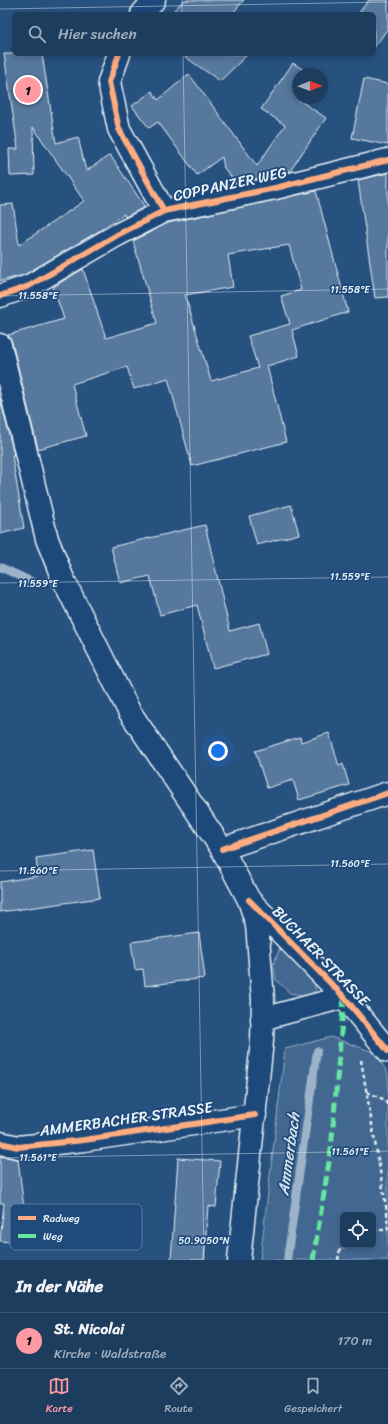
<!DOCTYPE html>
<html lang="de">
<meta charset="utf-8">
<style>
:root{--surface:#1d3d5f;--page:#254465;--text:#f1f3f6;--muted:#a0aebd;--line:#3b5674;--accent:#ff9aa2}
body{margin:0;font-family:Sriracha,sans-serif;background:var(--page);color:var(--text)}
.controls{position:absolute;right:12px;bottom:12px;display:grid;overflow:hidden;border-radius:6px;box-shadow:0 2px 6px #0003}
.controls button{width:36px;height:36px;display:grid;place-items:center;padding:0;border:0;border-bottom:1px solid var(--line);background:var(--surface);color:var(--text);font:20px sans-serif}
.compass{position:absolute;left:292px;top:68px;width:36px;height:36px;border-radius:50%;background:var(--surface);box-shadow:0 2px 6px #0003;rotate:89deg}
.you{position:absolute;left:218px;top:751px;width:14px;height:14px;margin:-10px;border:3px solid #fff;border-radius:50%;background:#1a73e8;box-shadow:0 0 0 6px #1a73e833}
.badge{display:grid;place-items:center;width:26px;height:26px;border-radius:50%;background:var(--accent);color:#111;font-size:13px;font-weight:700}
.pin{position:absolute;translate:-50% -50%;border:2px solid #fff;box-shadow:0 1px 4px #0006}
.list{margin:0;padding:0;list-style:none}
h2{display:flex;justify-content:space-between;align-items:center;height:52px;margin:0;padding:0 16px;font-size:17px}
h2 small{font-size:13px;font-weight:400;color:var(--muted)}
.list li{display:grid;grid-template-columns:26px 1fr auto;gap:12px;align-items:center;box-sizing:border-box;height:56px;padding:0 16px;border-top:1px solid var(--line)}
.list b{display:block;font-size:15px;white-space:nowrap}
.list p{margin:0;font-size:13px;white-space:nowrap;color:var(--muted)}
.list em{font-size:13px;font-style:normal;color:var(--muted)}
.icon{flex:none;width:22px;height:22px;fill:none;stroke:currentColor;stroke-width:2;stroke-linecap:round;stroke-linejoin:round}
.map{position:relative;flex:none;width:388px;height:1260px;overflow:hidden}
.search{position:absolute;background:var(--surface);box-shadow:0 2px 6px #0003;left:12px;right:12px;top:12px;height:44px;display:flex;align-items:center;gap:10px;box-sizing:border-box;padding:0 14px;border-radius:6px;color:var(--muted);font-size:15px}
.sheet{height:108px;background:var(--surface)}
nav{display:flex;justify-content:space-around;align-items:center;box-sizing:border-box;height:56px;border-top:1px solid var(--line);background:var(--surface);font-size:11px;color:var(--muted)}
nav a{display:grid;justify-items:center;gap:2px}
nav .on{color:var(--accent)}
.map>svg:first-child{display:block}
.green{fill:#436891;stroke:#96acc4;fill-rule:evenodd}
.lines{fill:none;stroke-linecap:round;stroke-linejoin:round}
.stream{stroke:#9db3c9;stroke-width:8}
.building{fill:#57789d;stroke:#e8f1f8;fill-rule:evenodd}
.minor-casing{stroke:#e8f1f8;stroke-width:25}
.secondary-casing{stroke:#e8f1f8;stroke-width:25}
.path{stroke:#e8f1f8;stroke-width:2.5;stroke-dasharray:4 3;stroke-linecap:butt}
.minor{stroke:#1f4a7a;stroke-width:22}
.secondary{stroke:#1f4a7a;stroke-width:22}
.quiet{stroke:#66e7a1;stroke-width:5;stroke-dasharray:10 5;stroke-linecap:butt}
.cycleway-casing{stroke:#1f4a7a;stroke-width:8}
.cycleway{stroke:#ffac80;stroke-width:6}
.ticks{fill:none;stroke:#e8f1f8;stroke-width:1;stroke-opacity:0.45}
.labels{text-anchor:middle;stroke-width:3.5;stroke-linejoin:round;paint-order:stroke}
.street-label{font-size:15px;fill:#e8f1f8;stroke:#1f4a7a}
.water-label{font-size:16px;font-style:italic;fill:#d5e2ec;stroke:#1f4a7a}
.key{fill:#1f4a7a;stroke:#5b7ca0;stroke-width:1}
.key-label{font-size:11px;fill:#e8f1f8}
.ticks-label{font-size:10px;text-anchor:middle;fill:#e8f1f8;stroke:#1f4a7a;stroke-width:3.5;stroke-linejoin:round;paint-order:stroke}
</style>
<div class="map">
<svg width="388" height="1260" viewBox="0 0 388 1260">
<rect width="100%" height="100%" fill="#27517f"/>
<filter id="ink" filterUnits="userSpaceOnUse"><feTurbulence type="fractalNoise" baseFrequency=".025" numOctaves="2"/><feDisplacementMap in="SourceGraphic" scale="8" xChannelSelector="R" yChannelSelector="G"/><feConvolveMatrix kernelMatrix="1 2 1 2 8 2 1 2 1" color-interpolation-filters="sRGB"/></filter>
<g filter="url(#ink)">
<path class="green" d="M279,950h9l21,15 7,25 -7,6 -19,-3 -14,-13 -3,-15z
M331,1037l45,16 12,21v186h-128l25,-211zM343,1215h30v30h-30z"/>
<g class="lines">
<path class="stream" d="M0,567l35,16
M287,1260l30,-209"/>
</g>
<path class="building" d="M184,0h60l-12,14h-62z
M369,0h19v28l-14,20v-34h-16z
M4,54h38l14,89 22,-6 8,34 24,-16 35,52 -20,10 -1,-3 -25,17 -75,44 -24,6v-76l13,-1 6,41 65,-44 -51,-74 1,48 -24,1 -1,-27h9z
M181,54h67l-28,27z
M293,63l17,11h-12v24h2l-1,2 27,18 -36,53 -54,12 -12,-15 -2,-11 -25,18 -39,-53 -9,6 -17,-22 20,-15 6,9 31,-26 68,92 28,-41 -24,-16z
M364,79l24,5v61l-36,-7z
M388,173v124l-13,1 -17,-118z
M316,191l32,121 -56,18 7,26 -32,10 19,76 -94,24 -24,-88 -34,11 -7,-22 -55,17 14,52 -48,13 -26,-107 -4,-7 56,-16 -11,-32 30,-18 23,69 51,-15 -24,-82 35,-18zM289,245l12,45 -20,6 9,28 -42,12 10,32 -47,13 -26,-86 48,-8 -5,-32z
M0,398l14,57h-2l12,73 -24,6z
M291,505l8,29 -42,11 -8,-29z
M205,525l25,106 29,-8 8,31 -54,14 -16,-63 -37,10 -10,-39 -30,7 -9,-36z
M329,733l10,33 4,-2 6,21 -50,15 -6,-20 -26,8 -12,-37 45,-14 1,5z
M93,850l7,48 -100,14v-30l38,-6 -2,-18z
M199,933l6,45 -60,8 -2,-17 -8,1 -4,-28z
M0,1156l18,3 7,58h14v27l-39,-3 4,-38h-4z
M178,1158l42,3 -4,46 -8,-1 -4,54h-33z"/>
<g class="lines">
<defs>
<path id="minor" d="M142,14l12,-14
M119,54l-10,28 10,47 45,82
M0,296l29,-10 88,-51 47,-24 111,-23 113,-28
M222,849l166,-56
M249,900l95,97 44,54
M262,1019l82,-22
M0,1143l18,4 66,-7 171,-25"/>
<path id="secondary" d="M0,345l47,194 16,40 66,132 93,138 27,51 8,25 6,74 -1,42 -23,219"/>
</defs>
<use href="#minor" class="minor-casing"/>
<use href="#secondary" class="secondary-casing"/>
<path class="path" d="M361,1060l26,152 1,19
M367,1092l18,8 3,6
M373,1230h15
M338,1260l2,-11 8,-4"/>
<use href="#minor" class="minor"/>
<use href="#secondary" class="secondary"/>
<path class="quiet" d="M313,1260l18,-110 13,-153"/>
<defs>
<path id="cycleway" d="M119,54l-10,28 10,47 45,82
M0,296l29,-10 88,-51 47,-24 111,-23 113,-28
M222,849l166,-56
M249,900l95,97 44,54
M0,1143l18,4 66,-7 171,-25"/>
</defs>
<use href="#cycleway" class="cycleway-casing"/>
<use href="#cycleway" class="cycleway"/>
</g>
</g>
<path class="ticks" d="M182,0v14M0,9l388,-7M183,54l21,1206M0,296l388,-7M0,583l388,-6M0,871l388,-7M0,1158l388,-7"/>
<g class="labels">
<g class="street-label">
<text transform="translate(230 184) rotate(-12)" y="5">COPPANZER WEG</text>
<text transform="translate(321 956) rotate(46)" y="5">BUCHAER STRASSE</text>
<text transform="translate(126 1119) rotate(-8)" y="5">AMMERBACHER STRASSE</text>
</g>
<g class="water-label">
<text transform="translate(288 1154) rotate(-82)" y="6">Ammerbach</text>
</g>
</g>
<rect x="10" y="1204" width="132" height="46" rx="6" class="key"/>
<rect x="18" y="1216" width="18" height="4" fill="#ffac80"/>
<rect x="18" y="1234" width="18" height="4" fill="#66e7a1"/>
<g class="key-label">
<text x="43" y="1222">Radweg</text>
<text x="43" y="1240">Weg</text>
</g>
<g class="ticks-label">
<text x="350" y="293">11.558°E</text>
<text x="38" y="299">11.558°E</text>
<text x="350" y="580">11.559°E</text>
<text x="38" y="587">11.559°E</text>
<text x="350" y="867">11.560°E</text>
<text x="38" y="874">11.560°E</text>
<text x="350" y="1155">11.561°E</text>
<text x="38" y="1161">11.561°E</text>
<text x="204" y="1244">50.9050°N</text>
</g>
</svg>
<div class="controls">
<button><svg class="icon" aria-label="locate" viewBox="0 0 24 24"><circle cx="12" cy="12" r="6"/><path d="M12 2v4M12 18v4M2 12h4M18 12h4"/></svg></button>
</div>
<svg class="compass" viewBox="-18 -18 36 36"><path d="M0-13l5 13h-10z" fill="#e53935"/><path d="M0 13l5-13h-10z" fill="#a0aebd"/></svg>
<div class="you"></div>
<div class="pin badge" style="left:28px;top:90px">1</div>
<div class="search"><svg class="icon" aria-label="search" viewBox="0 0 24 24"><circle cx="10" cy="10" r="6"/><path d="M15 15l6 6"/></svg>Hier suchen</div>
</div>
<section class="sheet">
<h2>In der Nähe<small></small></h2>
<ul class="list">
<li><span class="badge">1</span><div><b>St. Nicolai</b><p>Kirche · Waldstraße</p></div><em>170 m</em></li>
</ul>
</section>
<nav>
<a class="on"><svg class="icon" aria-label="map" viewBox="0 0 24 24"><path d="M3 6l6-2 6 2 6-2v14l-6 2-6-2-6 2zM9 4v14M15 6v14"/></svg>Karte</a>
<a><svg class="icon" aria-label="directions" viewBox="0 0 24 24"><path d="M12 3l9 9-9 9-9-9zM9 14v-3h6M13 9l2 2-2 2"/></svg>Route</a>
<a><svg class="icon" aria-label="saved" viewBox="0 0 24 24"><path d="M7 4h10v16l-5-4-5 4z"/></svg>Gespeichert</a>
</nav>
